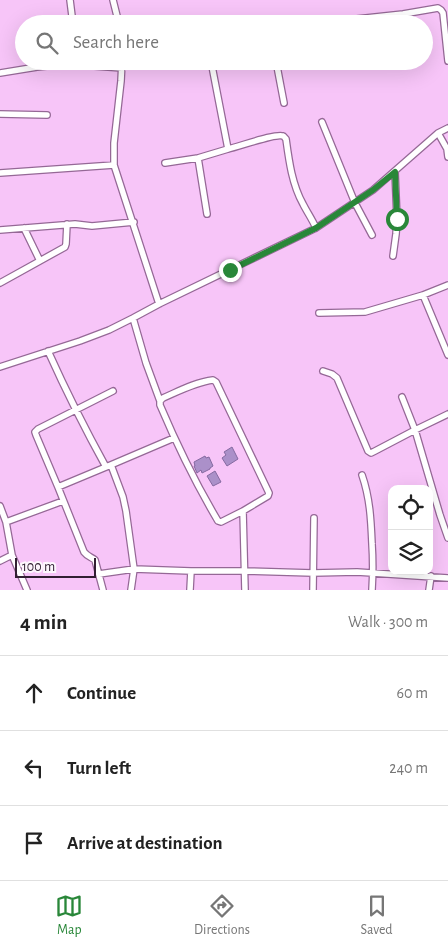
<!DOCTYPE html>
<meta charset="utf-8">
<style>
:root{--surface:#fff;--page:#f2f2f2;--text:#222;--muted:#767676;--line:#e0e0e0;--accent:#298739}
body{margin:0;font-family:"Alegreya Sans",sans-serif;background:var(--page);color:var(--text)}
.controls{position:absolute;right:15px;bottom:15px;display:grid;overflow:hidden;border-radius:10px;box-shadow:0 5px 20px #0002}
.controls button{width:45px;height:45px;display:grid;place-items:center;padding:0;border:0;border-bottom:1px solid var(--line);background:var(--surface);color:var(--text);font:25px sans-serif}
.scale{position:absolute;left:15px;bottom:12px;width:81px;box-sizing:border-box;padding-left:5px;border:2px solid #311f32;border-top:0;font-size:14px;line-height:18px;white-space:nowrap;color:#311f32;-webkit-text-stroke:4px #fdf7fd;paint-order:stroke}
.stop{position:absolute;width:15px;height:15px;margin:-11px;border:4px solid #298739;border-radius:50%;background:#fff}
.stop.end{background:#298739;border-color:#fff;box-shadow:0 1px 5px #0008}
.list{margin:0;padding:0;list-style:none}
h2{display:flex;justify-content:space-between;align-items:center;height:65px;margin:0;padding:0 20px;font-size:21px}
h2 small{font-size:16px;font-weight:400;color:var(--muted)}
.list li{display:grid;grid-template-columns:32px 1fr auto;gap:15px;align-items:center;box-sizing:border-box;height:75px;padding:0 20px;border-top:1px solid var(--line)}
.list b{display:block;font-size:19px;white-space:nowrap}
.list em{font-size:16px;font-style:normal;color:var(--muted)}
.icon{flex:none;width:28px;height:28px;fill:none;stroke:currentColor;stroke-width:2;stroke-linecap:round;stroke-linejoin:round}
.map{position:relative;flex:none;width:448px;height:590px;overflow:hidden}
.search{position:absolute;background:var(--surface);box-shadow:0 5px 20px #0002;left:15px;right:15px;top:15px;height:55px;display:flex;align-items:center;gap:12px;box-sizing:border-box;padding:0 18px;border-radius:28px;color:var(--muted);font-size:19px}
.sheet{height:290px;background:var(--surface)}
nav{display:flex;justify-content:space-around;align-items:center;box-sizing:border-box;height:70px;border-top:1px solid var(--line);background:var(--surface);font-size:14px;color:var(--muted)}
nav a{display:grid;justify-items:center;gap:2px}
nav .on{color:var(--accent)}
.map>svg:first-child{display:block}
.building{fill:#ab90c9;stroke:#856aa1}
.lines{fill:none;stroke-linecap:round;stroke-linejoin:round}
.minor-casing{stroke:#956896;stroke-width:8}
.minor{stroke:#fff;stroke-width:5.5}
.route{stroke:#298739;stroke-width:6}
</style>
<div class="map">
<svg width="448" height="590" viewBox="0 0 448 590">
<rect width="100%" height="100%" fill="#f7c5f8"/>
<path class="building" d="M232,447l6,12 -11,7 -5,-8 4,-3 -2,-3z
M205,456l1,2 3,-1 4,9 -3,2v1l-8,4 -1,-3 -4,3 -3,-7h1l-1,-4z
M215,471l6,11 -8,4 -6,-10z"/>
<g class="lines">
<defs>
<path id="minor" d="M70,0l3,24
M113,0l6,24
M310,24l93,-10 35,-6 3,2 2,3 5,48
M122,61l-1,20 -7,62v22l45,139
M276,61l8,42
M0,73l37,-6 29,-3 56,4
M0,114l47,1
M322,122l33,81 17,32
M438,133l9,16 1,8
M228,149c10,-2 48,-16 55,-13 1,0 2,2 3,3 3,22 6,45 17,65 4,8 9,15 13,24
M198,158l9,56
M165,163l33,-5 30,-9 -17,-88
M0,173l114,-8
M24,228l16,33
M0,230l75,-6 17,2 42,-4
M393,256l3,-22 1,-15 -2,-47
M0,283l65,-36 1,-3 1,-20
M423,295l25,60
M319,313l46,-1 58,-17 25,-10
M133,318l13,45 14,38
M48,351c18,40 37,78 58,116
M0,367l80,-26 29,-11 24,-12 26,-14 157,-76 57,-38 65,-57 10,-5
M323,371l9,3 5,4 31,73 3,2 4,-2 40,-21 25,85 8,23
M402,397l13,33 33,-16
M111,465l12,32 3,14 8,58 -3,21
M362,475c8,23 9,45 10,69 1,15 1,30 0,46
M58,487l48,-20 68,-29
M0,506l6,16 6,33 15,35
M243,511l25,-15 1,-3 -53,-111 -3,-2c-17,2 -34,11 -50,18l-3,3v4c17,40 36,79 58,116l3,1 22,-11 2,79
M6,522l57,-21
M0,561l12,-6
M99,574l35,-5 57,2h55l67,2 44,-1 91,6
M103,590l-8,-30c-4,-3 -8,-4 -11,-8l-26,-65 -22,-52 -1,-3 3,-3 75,-38
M190,590l1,-19
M313,590l1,-72
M429,590l2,-14"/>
</defs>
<use href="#minor" class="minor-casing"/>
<use href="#minor" class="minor"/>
</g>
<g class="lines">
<path class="route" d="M230,270l86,-42 57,-38 22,-18 2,47"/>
</g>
</svg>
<div class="controls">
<button><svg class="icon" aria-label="locate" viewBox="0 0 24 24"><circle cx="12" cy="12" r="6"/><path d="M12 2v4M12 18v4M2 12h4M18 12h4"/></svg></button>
<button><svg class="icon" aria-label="layers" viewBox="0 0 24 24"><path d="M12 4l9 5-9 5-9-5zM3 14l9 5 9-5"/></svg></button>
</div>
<div class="scale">100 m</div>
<div class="stop" style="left:397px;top:219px"></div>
<div class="stop end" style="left:230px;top:270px"></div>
<div class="search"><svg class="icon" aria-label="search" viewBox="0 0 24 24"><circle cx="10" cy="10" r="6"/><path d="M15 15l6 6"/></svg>Search here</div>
</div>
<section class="sheet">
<h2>4 min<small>Walk · 300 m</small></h2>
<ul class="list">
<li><svg class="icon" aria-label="ahead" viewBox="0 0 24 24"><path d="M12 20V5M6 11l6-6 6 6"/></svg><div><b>Continue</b></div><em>60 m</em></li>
<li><svg class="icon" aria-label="left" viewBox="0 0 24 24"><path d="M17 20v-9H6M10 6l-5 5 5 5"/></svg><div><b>Turn left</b></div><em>240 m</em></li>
<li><svg class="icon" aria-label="arrive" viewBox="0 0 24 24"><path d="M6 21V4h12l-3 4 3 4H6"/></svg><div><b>Arrive at destination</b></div></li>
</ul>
</section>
<nav>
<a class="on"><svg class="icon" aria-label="map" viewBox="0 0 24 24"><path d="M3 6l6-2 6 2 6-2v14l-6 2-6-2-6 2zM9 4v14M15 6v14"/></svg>Map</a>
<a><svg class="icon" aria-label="directions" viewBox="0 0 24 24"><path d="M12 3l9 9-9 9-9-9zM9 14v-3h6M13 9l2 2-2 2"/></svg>Directions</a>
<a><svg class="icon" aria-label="saved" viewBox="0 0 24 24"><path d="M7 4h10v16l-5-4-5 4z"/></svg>Saved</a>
</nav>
